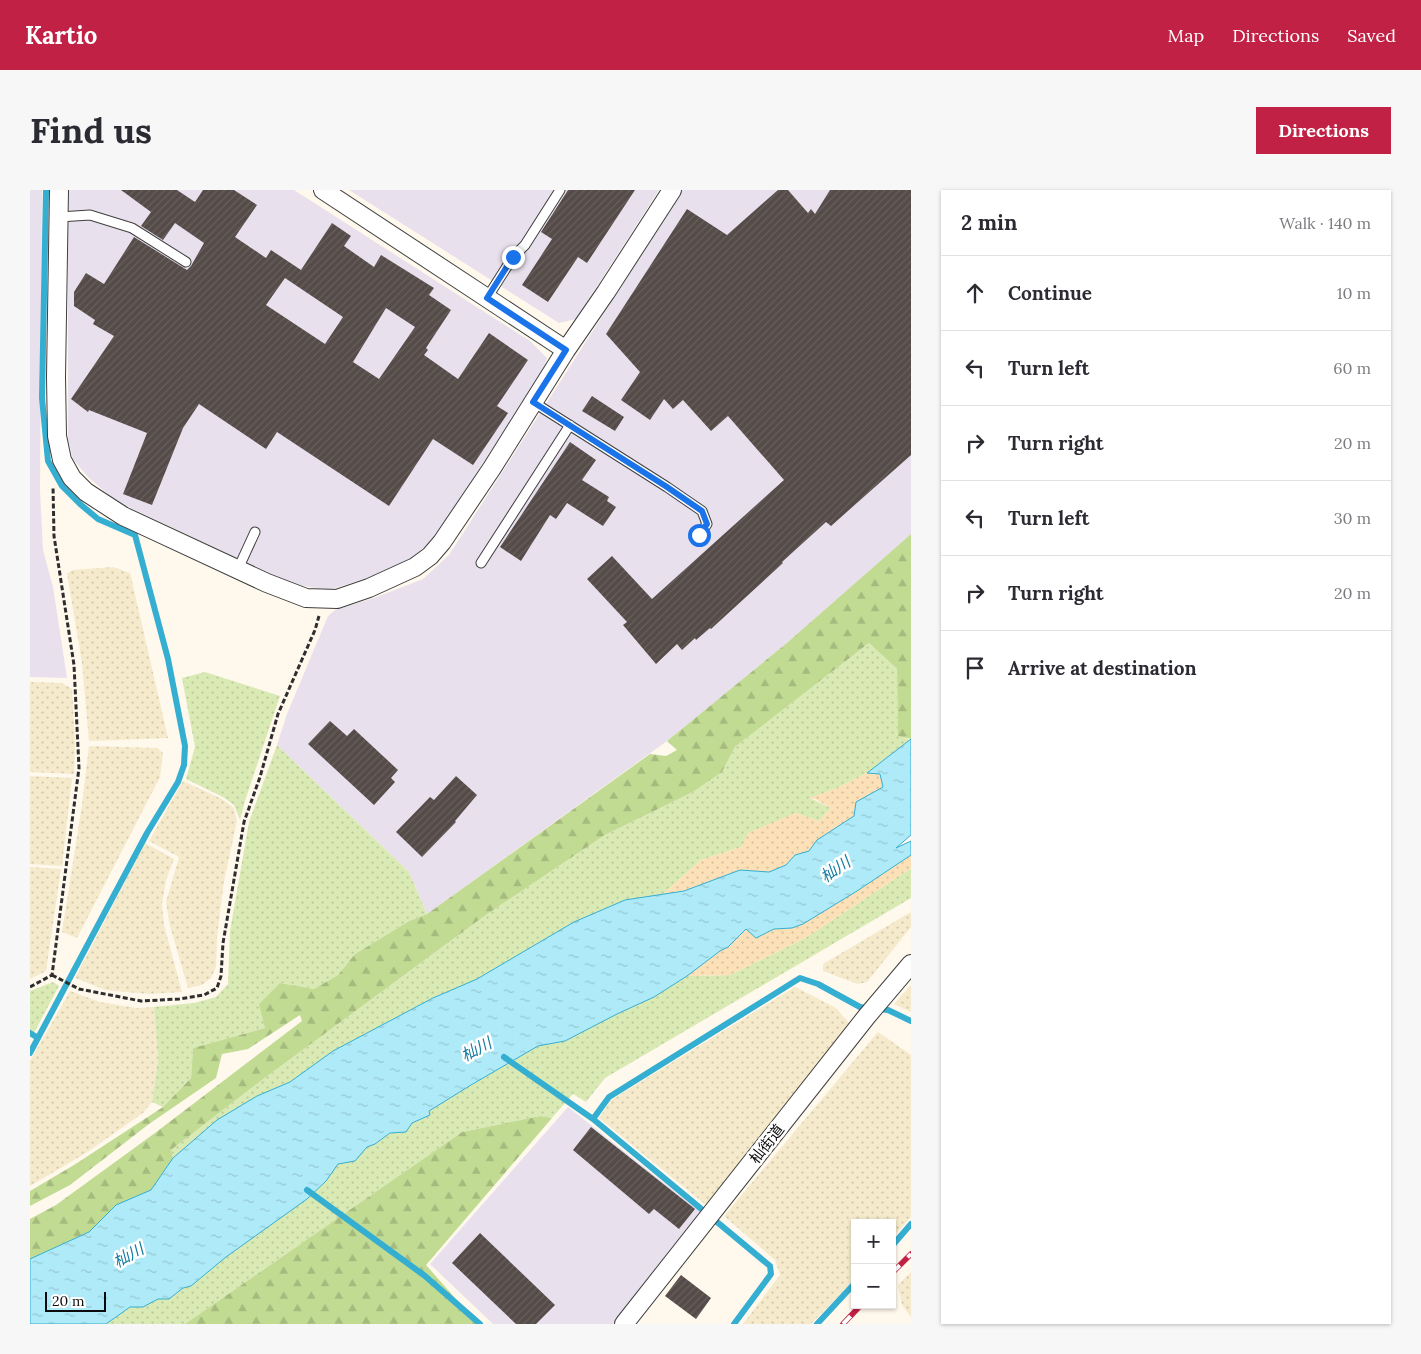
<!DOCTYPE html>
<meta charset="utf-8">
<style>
:root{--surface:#fff;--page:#f7f7f7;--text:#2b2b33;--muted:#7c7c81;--line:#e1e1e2;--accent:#c02145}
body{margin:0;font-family:Lora,"Noto Sans JP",serif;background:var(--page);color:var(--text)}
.controls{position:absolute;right:15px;bottom:15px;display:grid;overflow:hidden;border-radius:0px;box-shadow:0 1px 4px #0004}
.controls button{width:45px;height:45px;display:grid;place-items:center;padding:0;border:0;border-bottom:1px solid var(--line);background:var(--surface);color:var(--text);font:25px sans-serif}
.scale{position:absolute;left:15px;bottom:12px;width:61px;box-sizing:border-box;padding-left:5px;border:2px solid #0c0c0c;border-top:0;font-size:14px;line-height:18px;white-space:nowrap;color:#0c0c0c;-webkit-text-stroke:4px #fff;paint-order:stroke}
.stop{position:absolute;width:15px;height:15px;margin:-11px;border:4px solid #1a73e8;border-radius:50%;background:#fff}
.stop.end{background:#1a73e8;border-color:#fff;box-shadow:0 1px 5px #0008}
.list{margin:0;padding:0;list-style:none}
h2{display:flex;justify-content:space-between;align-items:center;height:65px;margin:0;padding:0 20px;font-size:21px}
h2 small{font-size:16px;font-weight:400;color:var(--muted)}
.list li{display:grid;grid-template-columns:32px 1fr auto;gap:15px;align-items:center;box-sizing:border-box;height:75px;padding:0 20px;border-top:1px solid var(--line)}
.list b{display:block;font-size:19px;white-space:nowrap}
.list em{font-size:16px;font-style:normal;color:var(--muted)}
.icon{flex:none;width:28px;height:28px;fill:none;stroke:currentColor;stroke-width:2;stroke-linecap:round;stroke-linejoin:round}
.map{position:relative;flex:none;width:881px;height:1134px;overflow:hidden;border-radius:0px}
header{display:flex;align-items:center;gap:30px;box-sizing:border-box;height:70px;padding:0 25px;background:var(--accent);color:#fff}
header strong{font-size:24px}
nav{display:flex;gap:28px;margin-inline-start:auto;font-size:18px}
.intro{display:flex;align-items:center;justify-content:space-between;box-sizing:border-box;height:120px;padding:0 30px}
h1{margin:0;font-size:35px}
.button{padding:12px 22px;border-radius:0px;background:var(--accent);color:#fff;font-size:18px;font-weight:700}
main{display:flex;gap:30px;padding:0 30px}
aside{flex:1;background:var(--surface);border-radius:0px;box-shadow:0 1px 4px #0004}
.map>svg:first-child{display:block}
.industrial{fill:#e8e0ec}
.farmland{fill:url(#farmland-dots)}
.grass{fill:url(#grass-dots)}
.forest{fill:url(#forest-firs)}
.sand{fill:url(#sand-dots)}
.water{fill:url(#water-ripples);stroke:#34aed1}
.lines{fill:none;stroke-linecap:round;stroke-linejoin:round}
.stream{stroke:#34aed1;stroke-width:6}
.building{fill:url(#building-hatch);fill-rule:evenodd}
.lane-casing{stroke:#3f3f3f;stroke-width:11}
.street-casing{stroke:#3f3f3f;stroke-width:20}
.path{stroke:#2e2e2e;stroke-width:3;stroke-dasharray:5 2.5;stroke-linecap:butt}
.lane{stroke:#fff;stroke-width:9}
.street{stroke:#fff;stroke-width:18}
.rail-casing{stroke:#c02145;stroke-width:5.5}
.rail{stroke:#fff;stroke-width:4;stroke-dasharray:11;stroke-linecap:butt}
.route{stroke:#1a73e8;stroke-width:6}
.labels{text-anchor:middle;stroke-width:5;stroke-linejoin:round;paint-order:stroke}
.street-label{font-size:15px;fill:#0c0c0c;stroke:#fff}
.water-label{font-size:16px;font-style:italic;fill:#137ca1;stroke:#fff}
</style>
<header>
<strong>Kartio</strong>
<nav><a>Map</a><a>Directions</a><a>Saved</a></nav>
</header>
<div class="intro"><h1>Find us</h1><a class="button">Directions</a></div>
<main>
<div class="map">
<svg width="881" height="1134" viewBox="0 0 881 1134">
<defs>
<pattern id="farmland-dots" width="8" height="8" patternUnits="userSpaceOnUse" patternTransform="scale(1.25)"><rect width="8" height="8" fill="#f5eacb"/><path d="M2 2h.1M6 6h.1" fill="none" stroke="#d1c8ad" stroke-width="1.8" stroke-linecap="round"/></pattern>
<pattern id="grass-dots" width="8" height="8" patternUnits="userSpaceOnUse" patternTransform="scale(1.25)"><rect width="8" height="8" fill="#daeab5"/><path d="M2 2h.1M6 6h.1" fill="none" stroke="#bac89a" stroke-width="1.8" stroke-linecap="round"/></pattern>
<pattern id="forest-firs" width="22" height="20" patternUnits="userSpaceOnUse" patternTransform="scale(1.25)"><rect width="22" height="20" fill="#c1db93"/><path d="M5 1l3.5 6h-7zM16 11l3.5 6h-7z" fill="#a5bb7e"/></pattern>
<pattern id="sand-dots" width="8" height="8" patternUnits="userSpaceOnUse" patternTransform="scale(1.25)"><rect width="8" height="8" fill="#fce0b7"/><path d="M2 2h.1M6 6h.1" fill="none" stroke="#d7bf9c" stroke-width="1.8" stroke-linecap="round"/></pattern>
<pattern id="water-ripples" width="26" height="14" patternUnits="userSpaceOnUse" patternTransform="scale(1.25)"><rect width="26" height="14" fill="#afeaf8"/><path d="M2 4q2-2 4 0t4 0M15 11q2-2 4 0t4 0" fill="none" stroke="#95c8d3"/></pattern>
<pattern id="building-hatch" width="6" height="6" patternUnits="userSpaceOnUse" patternTransform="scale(1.25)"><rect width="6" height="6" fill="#554b48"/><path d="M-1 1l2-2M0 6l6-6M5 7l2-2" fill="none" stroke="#68605e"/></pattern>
</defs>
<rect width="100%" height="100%" fill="#fff8ec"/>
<path class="industrial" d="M0,0h12l-2,300 3,60 10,37 14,91 -37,-1z
M38,0h226l236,151 17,17 -4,14 -111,168 -30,27 -73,23 -37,-6 -176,-83 -28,-24 -15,-18 -5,-20z
M319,0h310l-83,129 -17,4z
M651,0h230v344l-123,108 -121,99 -240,173 -18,-42 -132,-127 10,-31 41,-98 7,-6 42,-13 46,-18 26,-24 174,-271z
M538,917l134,106 -89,111h-120l-63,-60z"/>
<path class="farmland" d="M83,377l17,6 38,165 -79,3 -7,-78 -15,-90 6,-3z
M0,492l32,1 10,6 3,54 -1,31 -44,-2z
M59,556l68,2 6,5 -3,24 -83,161 -15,-6 20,-127z
M0,586l42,2 -10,88 -32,-2z
M153,591l39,18 12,9 3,13 -13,60 -7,56 -1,30 -5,11 -9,7 -14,3 -18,-62 -4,-24 13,-45 -30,-16z
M115,653l29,16 -8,21 -4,24 2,21 18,67 -34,2 -43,-4 -30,-12z
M0,677l31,2 -15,102 -16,8z
M881,722v15l-44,55 -9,2 -35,-13v-7z
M881,795v27l-17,-8z
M765,797l41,21 14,16 -144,181 -107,-87 12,-18z
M40,801l30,11 36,6 18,-1 4,52 -6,43 -9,11 -57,40 -56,33v-125z
M848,842l33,23v162l-19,21v-15h-37v53l-5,8 -39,40h-68l37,-49 -5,-15 -51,-44z
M881,1082v45l-9,-12 -4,-20z"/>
<path class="grass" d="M839,453l28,26 1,66 12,5 -43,33 -32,16 -25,9 21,10 -12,13 -24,-8 -54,34 -40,13 -39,35 -37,5 -51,22 -97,57 -44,19 -100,53 -43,31 -33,14 -40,24 -44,38 -2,-8 87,-67 225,-166 122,-82 88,-43 29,-20 13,-25z
M175,482l75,24 -35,105 -5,19 -6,-15 -11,-8 -37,-18 9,-32 -13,-69z
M247,555l132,127 18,42 -18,7 -54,33 -17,21 -24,14 -34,-6 -15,45 -72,20 -2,30 -28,29 -11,-5 6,-43 -4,-52 40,-4 22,-6 12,-13 2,-53 19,-109z
M881,678v30l-306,180 -19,24 -13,-8 -21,24 -12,-2 -78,16 -277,192h-79l24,-17h13l15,-8h11l14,-11 8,-2 35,-29 81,-58 19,-18 12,-17 17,-3 12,-14 8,-3 16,-11 15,-1 6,-9 18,-8 -2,-4 43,-26 67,-39 27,-5 52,-27 37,-17 33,-21 43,-1 75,-37z
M23,792l6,4 -25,47 -4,-3v-39z"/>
<path class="forest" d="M881,344v205l-13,-3 -1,-67 -28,-26 -134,104 -13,25 -29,20 -88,43 -122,82 -225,166 -87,67 2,8 -22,32 -35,15 -27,27 -59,27v-40l26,-14 99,-72 147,-112 -2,-6 -52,34 -26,5 -6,24 -67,46 -79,61 -40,21v-15l44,-26 89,-58 28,-29 2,-30 72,-20 -6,-24 21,-21 34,6 24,-14 17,-21 54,-33 18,-7 223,-160 16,2 11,-6 -10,-9 121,-99z
M510,926l12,2 -126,147 52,59h-293l277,-192z"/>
<path class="sand" d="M837,583l13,1 3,13 -27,15 -2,14 -37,24 -8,11 -14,4 -9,10 -17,7 -29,-2 -56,21 -22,4 39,-35 40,-13 7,-14 47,-20 24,8 12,-13 -16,-9 -6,-1 26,-9z
M881,665v13l-106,70 -75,37 -43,1 33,-25 8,-4 19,-18 9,9 18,-9 18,-1 11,-4 54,-33z"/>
<path class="water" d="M881,549v96l-15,13 15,-7v14l-54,36 -54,33 -11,4 -18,1 -18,9 -10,-9 -18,18 -8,4 -33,25 -33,21 -37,17 -52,27 -27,5 -67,39 -42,26 1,4 -18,8 -6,9 -16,1 -15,11 -8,3 -12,14 -17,3 -12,17 -19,18 -81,58 -35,29 -8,2 -14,11h-11l-15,8h-13l-24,17h-76v-65l59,-27 27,-27 35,-15 22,-32 44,-38 40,-24 33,-14 43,-31 100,-53 44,-19 97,-57 51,-22 59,-9 56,-21 29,2 17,-7 9,-10 14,-4 8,-11 37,-24 2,-14 27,-15 -3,-13 -13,-1z"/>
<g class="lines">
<path class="stream" d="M0,843l8,5
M0,863l117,-220 31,-51 6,-17 1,-19 -17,-87 -33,-124 -37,-16 -18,-15 -18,-18 -14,-25 -6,-63 4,-208
M474,867l89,62 177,147 1,8 -37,50
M563,929l16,-22 191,-119 18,6 42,23 28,3 23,11
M277,1000l118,86 55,48
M862,1056l19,-22
M787,1134l38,-41"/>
</g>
<path class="building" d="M91,0h56l18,12 8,-12h31l23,15 -22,32 31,21 5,-8 30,20 31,-47 19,13 -7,10 30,21 7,-12 53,33 -5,7 22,15 -25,38 2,2 -4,5 34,24 31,-46 39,27 -31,46 11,7 -35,52 -40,-26 -44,67 -112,-74 -11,17 -67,-45 -16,24 -31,77 -29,-11 24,-61 -58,-23 -1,2 -17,-13 43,-63 -21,-12 2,-4 -21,-14v-14l12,-19 18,11 30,-47 53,33 4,-4 13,-23 -29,-20 -12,17 -22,-14 10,-14zM255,88l58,39 -18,27 -59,-39zM356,118l29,19 -36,52 -26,-17z
M538,0h67l-48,73 -9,-6 -30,45 -26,-17 30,-46 -11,-7z
M748,0h10l20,23 3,-4 4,5 15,-24h81v265l-80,71 -5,-4 -44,40 1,1 -72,66 -1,-1 -14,12 -1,-2 -13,12 -5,-6 -21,20 -33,-39 4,-3 -40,-43 25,-23 40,43 132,-119 -56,-64 -17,15 -28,-31 -10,9 -9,-10 -14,21 -29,-20 19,-28 -34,-38 81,-125 40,26z
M562,206l32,21 -9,14 -33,-20z
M540,252l26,18 -14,20 27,17 -2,4 9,6 -13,19 -36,-23 -11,16 -6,-4 -29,46 -21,-14z
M300,531l17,15 7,-7 44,41 -7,8 4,4 -21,23 -66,-61z
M426,586l21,19 -22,26 1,1 -34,35 -26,-25 34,-35 4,3z
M561,937l104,82 -16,20 -25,-20 -5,5 -76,-64z
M450,1043l75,72 -19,19h-20l-64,-61z
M651,1085l30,23 -15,21 -31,-23z"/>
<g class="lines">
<defs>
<path id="lane" d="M29,27l31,-2 42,13 54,34
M457,108l26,-41 12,-12 35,-55
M503,212l134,85 35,24 5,13 -8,11
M451,373l89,-138
M208,379l17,-37"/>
<path id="street" d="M29,0l-3,187 1,59 5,24 10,18 14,14 37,24 144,67 39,15 31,1 32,-11 46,-21 15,-11 12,-14 50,-74 74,-118 40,-58 66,-102
M293,0l243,160
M594,1134l243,-308 44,-52"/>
</defs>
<use href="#lane" class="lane-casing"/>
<use href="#street" class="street-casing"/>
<path class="path" d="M22,785l27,14 62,12 38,-2 25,-4 13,-7 4,-12 2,-33 21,-121 16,-45 18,-63 37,-84 4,-14
M0,797l22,-12 27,-207 -5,-103 -20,-129 -1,-50"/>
<use href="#lane" class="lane"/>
<use href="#street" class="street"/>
<defs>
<path id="rail" d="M862,1083l19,-19
M813,1134l18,-19"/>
</defs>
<use href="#rail" class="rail-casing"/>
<use href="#rail" class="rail"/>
</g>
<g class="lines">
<path class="route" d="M483,67l-26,41 79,52 -33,52 134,85 35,24 5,13 -8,11"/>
</g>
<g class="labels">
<g class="street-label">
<text transform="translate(737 954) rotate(-52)" y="5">杣街道</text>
</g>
<g class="water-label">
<text transform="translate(805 679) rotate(-35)" y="6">杣川</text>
<text transform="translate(446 859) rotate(-28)" y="6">杣川</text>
<text transform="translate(98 1065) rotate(-29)" y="6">杣川</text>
</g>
</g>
</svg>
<div class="controls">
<button>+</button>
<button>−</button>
</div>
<div class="scale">20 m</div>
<div class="stop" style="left:669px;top:345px"></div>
<div class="stop end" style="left:483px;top:67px"></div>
</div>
<aside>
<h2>2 min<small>Walk · 140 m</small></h2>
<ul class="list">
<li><svg class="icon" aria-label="ahead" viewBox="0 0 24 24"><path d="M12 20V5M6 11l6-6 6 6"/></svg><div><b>Continue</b></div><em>10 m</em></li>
<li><svg class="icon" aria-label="left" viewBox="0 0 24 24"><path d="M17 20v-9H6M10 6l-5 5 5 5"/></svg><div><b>Turn left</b></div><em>60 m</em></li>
<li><svg class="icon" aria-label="right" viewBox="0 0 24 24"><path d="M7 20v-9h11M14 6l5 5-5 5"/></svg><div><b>Turn right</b></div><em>20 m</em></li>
<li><svg class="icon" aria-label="left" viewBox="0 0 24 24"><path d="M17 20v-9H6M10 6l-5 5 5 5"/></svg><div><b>Turn left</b></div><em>30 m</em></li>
<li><svg class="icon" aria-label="right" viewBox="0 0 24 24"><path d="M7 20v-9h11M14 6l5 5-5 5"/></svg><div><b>Turn right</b></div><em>20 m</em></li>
<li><svg class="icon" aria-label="arrive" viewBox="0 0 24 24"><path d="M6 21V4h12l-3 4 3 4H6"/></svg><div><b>Arrive at destination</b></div></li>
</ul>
</aside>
</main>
